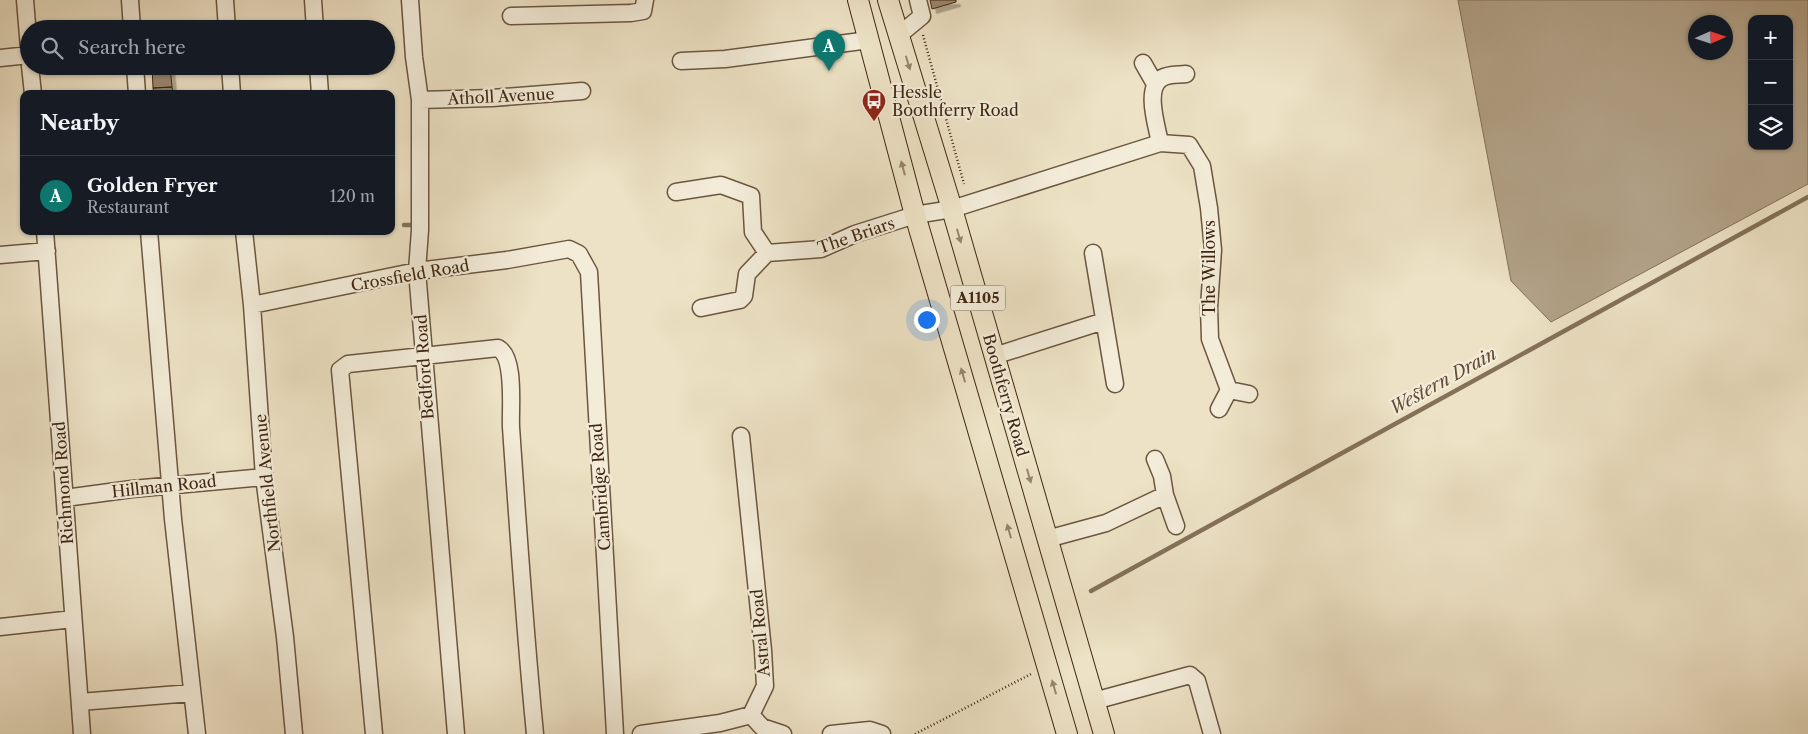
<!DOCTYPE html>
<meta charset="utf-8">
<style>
:root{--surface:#171b24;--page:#242831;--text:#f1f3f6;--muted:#9ea1a6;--line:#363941;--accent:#0f766e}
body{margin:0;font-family:"Libre Caslon Text",serif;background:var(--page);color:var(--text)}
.controls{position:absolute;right:15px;top:15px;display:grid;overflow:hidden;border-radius:10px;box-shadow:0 1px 4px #0004}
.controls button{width:45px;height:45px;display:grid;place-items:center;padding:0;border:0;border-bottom:1px solid var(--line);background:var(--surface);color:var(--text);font:25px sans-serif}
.compass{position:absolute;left:1688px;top:15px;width:45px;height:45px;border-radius:50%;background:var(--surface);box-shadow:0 1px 4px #0004;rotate:87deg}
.you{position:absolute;left:926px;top:319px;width:18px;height:18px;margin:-12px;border:4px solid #fff;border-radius:50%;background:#1a73e8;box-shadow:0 0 0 8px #1a73e833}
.badge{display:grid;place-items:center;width:32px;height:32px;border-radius:50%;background:var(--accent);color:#fff;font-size:16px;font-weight:700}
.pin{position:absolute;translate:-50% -41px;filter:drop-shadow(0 1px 2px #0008)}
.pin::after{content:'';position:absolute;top:26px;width:18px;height:15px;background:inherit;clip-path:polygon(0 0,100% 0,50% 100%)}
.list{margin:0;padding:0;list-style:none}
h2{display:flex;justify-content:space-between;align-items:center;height:65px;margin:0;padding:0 20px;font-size:21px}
h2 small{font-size:16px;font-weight:400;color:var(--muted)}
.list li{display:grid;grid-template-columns:32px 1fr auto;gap:15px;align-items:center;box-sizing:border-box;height:80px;padding:0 20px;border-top:1px solid var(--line)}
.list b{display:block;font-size:19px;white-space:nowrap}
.list p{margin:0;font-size:16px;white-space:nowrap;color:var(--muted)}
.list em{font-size:16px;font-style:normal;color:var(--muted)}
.icon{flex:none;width:28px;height:28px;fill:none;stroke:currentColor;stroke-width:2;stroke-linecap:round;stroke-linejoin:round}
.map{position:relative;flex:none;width:1808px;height:734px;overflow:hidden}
.search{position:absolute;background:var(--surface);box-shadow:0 1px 4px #0004;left:20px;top:20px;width:375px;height:55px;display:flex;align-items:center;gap:12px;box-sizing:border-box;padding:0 18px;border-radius:28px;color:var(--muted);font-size:19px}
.panel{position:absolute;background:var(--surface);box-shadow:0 1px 4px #0004;left:20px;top:90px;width:375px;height:145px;border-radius:10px}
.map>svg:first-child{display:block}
.water{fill:#b2a288;stroke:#847159;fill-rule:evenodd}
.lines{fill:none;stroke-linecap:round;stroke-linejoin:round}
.stream{stroke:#847159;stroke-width:4.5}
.building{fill:#9a886f;stroke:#402712;filter:url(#shadow)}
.minor-casing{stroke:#6b563f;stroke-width:19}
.major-casing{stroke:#402712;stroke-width:22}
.path{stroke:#402712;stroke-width:2.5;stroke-dasharray:1 2.5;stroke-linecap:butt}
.minor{stroke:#f3ecd9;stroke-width:16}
.major{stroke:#ede2c5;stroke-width:20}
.oneway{fill:#96846c}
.labels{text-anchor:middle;stroke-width:4.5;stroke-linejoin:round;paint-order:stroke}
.shield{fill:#f3ecd9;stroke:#76624e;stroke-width:1}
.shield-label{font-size:15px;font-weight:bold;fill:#402712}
.poi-label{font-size:16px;fill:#402712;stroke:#f3ecd9;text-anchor:start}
.street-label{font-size:16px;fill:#402712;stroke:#f3ecd9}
.water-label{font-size:18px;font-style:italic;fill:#624c35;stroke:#f3ecd9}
</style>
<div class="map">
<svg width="1808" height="734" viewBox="0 0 1808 734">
<defs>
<filter id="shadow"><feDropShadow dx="4.5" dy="4.5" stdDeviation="0" flood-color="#0004"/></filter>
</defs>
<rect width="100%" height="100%" fill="#ede2c5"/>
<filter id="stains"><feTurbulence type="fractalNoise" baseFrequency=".004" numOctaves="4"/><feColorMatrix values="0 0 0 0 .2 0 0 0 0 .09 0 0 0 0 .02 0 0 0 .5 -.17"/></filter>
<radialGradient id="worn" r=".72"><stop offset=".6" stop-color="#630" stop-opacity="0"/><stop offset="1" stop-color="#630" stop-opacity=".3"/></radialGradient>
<path class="water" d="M1458,0h350v184l-257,138 -40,-41zM1752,19h37v127h-37zM1696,22h30v30h-30z"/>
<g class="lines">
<path class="stream" d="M404,225h13
M1091,591l717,-394"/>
</g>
<path class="building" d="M930,0h26v2l-24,7z
M152,66h18l2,21 -19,1z
M172,87l1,7h-19l-1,-6z"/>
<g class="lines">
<defs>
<path id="minor" d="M25,0l4,48
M130,0l2,29
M225,0l2,29
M313,0l2,29
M410,0l4,57 6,43v130l-3,41 39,463
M511,16l120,-3 12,-2 2,-11
M899,35l23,-19 -4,-16
M0,58l29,-3
M681,61l44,-2 144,-19
M1143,63l12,21
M30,66l3,28
M135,66l2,28
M230,66l2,28
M318,66l2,28
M420,100l72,-2 90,-7
M1160,143c-3,-17 -16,-55 2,-65 6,-4 17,-3 24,-4
M676,192l45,-7 30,11 2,36 14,21 54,-4 34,-15 60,-19 37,-6 208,-66 29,2 13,21 7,42 4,42 -4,57 1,32 19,51
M45,231l37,503
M149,231l24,288 24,215
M244,231l8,74 12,172 21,160 9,97
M1093,253l22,131
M0,255l47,-4
M252,305l165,-34 90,-11 62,-11 10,5 10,18 26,462
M701,308l39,-8 4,-4 3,-22 20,-21
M994,356l110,-35
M1219,409l10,-19 20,4
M741,436l22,214 2,36 -14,29
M1155,459l7,17 3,19 11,31
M65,498l67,-9 132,-12
M1047,539l59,-16 59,-28
M0,627l73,-8
M1094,701l96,-26 7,6 15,53
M80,702l111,-9
M751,715l11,12 21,7
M374,734l-34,-364 8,-6 150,-16c18,9 12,61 13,79 7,103 14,205 24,307
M641,734l79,-11 31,-8
M831,734l39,-4 12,4"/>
<path id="major" d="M858,0l57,215 152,519
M888,0l64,209 152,525"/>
</defs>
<use href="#minor" class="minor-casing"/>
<use href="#major" class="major-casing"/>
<path class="path" d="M923,35l41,149
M915,734l116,-60"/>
<use href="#minor" class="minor"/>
<use href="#major" class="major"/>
</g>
<defs><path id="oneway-solid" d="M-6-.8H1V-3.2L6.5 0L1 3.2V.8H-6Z" transform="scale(1.25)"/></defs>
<g class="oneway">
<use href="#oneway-solid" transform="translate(908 63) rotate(73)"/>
<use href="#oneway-solid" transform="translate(903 168) rotate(-105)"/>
<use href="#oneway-solid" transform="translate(959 236) rotate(74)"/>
<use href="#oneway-solid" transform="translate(963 375) rotate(-106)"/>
<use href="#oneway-solid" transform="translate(1029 476) rotate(74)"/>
<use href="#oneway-solid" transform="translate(1009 531) rotate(-106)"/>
<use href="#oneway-solid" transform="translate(1054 687) rotate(-106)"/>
</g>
<defs>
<symbol id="bus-pin" viewBox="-11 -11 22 30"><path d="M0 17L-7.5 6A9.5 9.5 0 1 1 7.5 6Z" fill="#8f2418" stroke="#f3ecd9"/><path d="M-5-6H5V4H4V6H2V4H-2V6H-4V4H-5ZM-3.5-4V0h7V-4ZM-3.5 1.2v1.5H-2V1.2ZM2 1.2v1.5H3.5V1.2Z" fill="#fff"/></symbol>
</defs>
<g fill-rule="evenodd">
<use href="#bus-pin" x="860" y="87" width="28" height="38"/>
</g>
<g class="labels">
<rect class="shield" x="950.5" y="285.5" width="55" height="25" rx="4"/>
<g class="shield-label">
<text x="978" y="303">A1105</text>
</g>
<g class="poi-label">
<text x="892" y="98">Hessle<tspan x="892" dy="18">Boothferry Road</tspan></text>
</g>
<g class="street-label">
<text transform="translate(501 96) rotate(-3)" y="6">Atholl Avenue</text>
<text transform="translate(856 235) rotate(-19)" y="6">The Briars</text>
<text transform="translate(1209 268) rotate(-90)" y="6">The Willows</text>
<text transform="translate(410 275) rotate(-10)" y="6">Crossfield Road</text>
<text transform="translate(424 367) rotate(-94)" y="6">Bedford Road</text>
<text transform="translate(1006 395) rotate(74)" y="6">Boothferry Road</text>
<text transform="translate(63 483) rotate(-94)" y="6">Richmond Road</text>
<text transform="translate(267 483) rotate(-96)" y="6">Northfield Avenue</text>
<text transform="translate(164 486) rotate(-6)" y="6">Hillman Road</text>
<text transform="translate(600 487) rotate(-94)" y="6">Cambridge Road</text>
<text transform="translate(760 633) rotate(-95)" y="6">Astral Road</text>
</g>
<g class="water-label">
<text transform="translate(1443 381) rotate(-29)" y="6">Western Drain</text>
</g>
</g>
<rect width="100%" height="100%" filter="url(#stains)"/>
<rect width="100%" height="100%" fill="url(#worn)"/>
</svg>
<div class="controls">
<button>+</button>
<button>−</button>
<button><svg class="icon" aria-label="layers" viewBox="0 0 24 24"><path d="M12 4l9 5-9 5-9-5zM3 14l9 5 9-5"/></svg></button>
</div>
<svg class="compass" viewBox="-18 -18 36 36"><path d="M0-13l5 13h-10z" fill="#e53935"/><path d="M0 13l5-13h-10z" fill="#9ea1a6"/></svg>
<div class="you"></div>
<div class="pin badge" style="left:829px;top:71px">A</div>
<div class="search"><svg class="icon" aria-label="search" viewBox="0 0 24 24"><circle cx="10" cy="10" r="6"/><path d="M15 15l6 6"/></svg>Search here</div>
<section class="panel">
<h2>Nearby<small></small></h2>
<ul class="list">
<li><span class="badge">A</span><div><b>Golden Fryer</b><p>Restaurant</p></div><em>120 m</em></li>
</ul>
</section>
</div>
